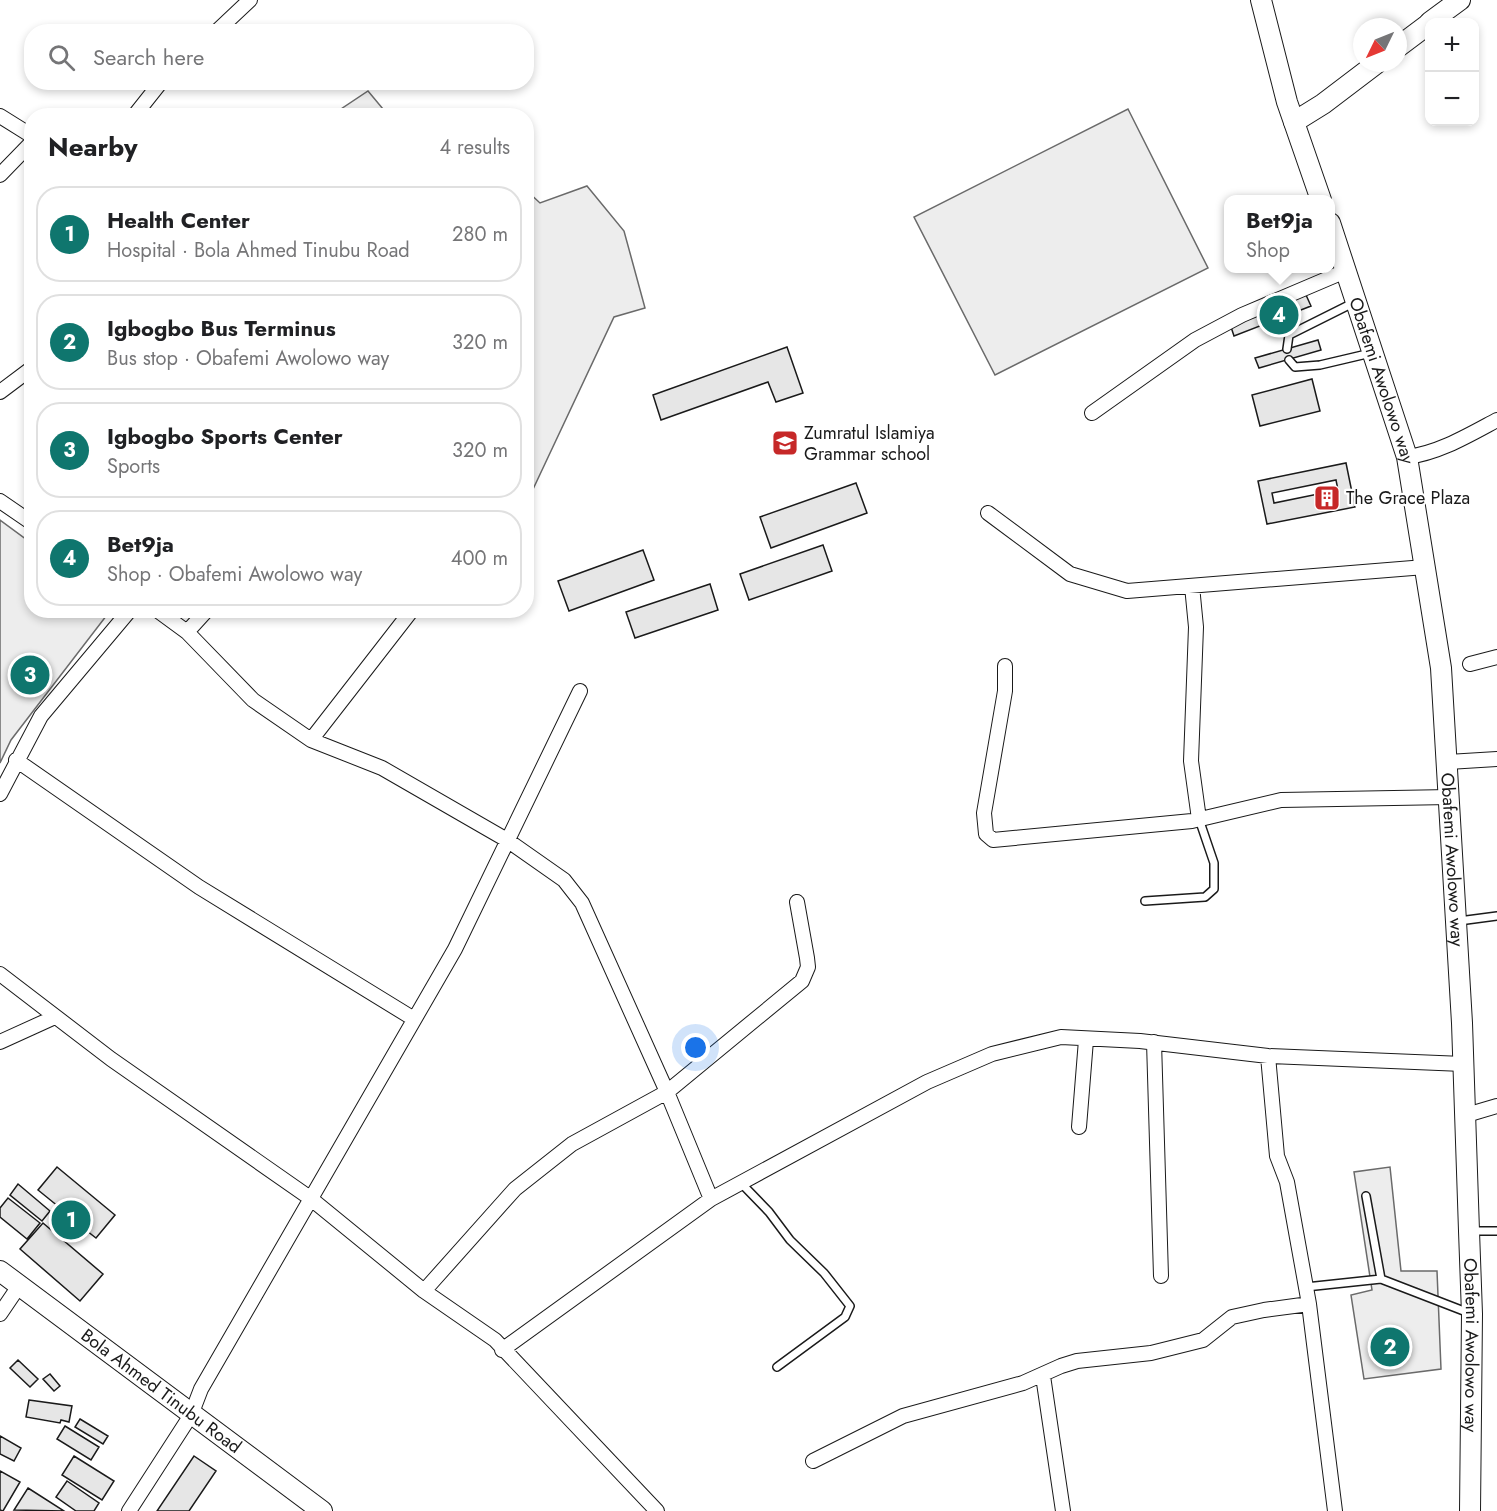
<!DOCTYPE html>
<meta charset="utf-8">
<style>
:root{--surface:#fff;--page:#f6f6f6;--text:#202124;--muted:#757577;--line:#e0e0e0;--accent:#0f766e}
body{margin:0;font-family:Jost,sans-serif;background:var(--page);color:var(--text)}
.controls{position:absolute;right:18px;top:18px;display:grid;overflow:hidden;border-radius:12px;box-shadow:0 3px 9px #0003}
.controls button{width:54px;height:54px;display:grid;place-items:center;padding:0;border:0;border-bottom:2px solid var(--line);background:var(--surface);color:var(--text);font:30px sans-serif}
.compass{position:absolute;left:1353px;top:18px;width:54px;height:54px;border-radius:50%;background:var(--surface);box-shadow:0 3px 9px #0003;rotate:227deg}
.you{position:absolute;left:696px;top:1048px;width:21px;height:21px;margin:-15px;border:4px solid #fff;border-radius:50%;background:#1a73e8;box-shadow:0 0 0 9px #1a73e833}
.badge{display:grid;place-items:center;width:39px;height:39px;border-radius:50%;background:var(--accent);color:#fff;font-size:20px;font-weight:700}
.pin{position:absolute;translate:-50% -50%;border:3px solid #fff;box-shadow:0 2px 6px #0006}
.popup{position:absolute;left:1224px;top:195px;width:111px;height:78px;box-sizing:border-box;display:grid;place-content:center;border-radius:12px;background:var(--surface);filter:drop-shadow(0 2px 4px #0005);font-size:20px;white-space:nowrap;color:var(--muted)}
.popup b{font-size:22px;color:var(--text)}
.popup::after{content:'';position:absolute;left:50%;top:100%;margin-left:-12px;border:12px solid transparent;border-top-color:var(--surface)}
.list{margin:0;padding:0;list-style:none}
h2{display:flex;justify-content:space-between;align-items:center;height:78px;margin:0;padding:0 24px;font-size:26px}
h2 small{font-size:20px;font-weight:400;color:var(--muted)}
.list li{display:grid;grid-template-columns:39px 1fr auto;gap:18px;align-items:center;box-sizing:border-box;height:96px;margin:0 12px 12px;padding:0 12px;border:2px solid var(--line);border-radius:24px}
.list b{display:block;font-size:22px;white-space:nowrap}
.list p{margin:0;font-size:20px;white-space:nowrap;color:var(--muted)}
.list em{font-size:20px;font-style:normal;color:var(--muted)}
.icon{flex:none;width:33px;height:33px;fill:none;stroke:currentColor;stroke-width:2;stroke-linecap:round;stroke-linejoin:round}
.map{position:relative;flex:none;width:1497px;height:1511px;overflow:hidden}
.search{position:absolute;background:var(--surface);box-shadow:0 3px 9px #0003;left:24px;top:24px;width:510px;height:66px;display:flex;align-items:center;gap:15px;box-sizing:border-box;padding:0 21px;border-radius:24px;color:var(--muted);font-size:22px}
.panel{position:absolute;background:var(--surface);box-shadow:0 3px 9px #0003;left:24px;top:108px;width:510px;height:510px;border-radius:24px}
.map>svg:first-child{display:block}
.built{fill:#ededed;stroke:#6a6a6a;stroke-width:1.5}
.building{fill:#e6e6e6;stroke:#1a1a1a;stroke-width:1.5;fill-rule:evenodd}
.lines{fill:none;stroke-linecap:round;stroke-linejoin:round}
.lane-casing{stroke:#1a1a1a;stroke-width:10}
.street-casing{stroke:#1a1a1a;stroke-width:16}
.secondary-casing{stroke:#1a1a1a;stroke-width:22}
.lane{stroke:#fff;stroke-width:7}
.street{stroke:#fff;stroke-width:14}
.secondary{stroke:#fff;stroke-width:20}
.labels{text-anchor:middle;stroke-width:4.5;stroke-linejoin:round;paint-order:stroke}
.street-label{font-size:18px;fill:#1a1a1a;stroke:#fff}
.poi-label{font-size:18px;fill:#1a1a1a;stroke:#fff;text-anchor:start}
</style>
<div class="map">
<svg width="1497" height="1511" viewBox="0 0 1497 1511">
<rect width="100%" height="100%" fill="#fff"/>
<path class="built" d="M368,91l20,24h-56z
M1128,109l80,159 -213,107 -81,-158z
M587,186l37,45 21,77 -31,9 -87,185v-311l13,12z
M0,520l31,23 1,67 78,1 -99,129 -11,23z
M1390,1167l11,104h36l4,98 -77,10 -13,-84 21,-5 -18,-118z"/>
<path class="building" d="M1306,295l5,11 -77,30 -4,-12z
M1318,340l3,10 -62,18 -4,-10z
M787,347l16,46 -27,9 -8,-20 -107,38 -8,-25z
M1312,379l8,32 -60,15 -8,-31z
M1346,463l9,44 -88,17 -9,-43zM1336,480l2,10 -64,13 -2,-10z
M856,483l11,30 -96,35 -11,-31z
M823,545l9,26 -83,29 -9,-26z
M643,550l11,30 -85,31 -11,-30z
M710,584l8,26 -83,28 -9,-26z
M57,1167l58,48 -19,23 -18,-14 -8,10 -20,-17 9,-10 -21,-17z
M18,1184l32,27 -8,10 -32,-26z
M8,1198l32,25 -13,16 -27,-22v-9z
M43,1223l60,51 -23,27 -60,-52z
M18,1360l20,19 -8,8 -20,-19z
M50,1374l10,12 -6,5 -11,-12z
M29,1400l43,6 -3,16 -8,-2 -1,3 -34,-6z
M80,1419l28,17 -5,8 -28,-17z
M65,1426l34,21 -8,13 -34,-21z
M0,1436l21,12 -7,13 -14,-7z
M74,1456l40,25 -12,19 -40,-25z
M194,1456l22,15 -27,40h-32z
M0,1471l20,11 -17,29 -3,-1z
M67,1481l32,22 -5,8h-18l-20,-14z
M28,1488l36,23 -50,-1z"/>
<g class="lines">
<defs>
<path id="lane" d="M1287,349l2,-14 66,-33
M1289,360l6,7 25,-2 51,-12
M1145,901l60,-4 9,-8v-26l-15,-44
M1459,921l38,-5
M741,1183l28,29 21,28 34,33 26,33 -5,11 -68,50
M1366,1196l15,83
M1472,1231h25
M1306,1287l75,-8 88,34"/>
<path id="street" d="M216,32l34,-32
M0,116l32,20
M134,116l27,-34
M0,175l32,-33
M0,392l32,-24
M1092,413l103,-73 47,-25 106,-45
M1407,457c32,-4 62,-22 90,-37
M0,501l32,22
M988,513l82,61 57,17 298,-24
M1192,586l4,41 -5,134 8,58
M157,610l30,22 66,68 58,40 71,28 125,72 57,40 18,23 85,189 44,107
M187,632l20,-22
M1470,664l27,-7
M1005,666v25l-21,122 2,21 7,6 199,-19 89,-21 169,-3
M311,740l101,-130
M16,760l183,127 215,132
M1448,762l49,-3
M0,794l41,-78 89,-106
M0,974l111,85 199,139 114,93 71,49 162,171
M0,1042l55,-25
M1154,1042l7,234
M1268,1056l9,100 10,26 22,122 26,207
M1463,1116l34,-10
M1079,1127l7,-87
M424,1291l91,-102 57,-45 95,-52 135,-111 6,-14 -1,-9 -10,-56
M0,1314l19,-28
M502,1350l209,-151 216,-117 65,-28 69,-17 79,4 128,15 195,8
M1043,1376l20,135
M813,1461l90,-45 120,-33 38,-17 16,-5 74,-8 52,-13 29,-23 32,-7 45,-6
M129,1511l62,-96 10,-26 254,-440 125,-258"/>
<g id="secondary">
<path d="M1261,0l26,102 34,98"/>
<path d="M1430,22l30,-22"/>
<path d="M1398,47l32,-24"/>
<path d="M1294,122l29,-18 54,-41"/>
<path id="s1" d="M1330,223l77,234 34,211 21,355 7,208 3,83 -2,197"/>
<path id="s2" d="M0,1271l322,240"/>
</g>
</defs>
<use href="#lane" class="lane-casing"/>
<use href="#street" class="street-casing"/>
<use href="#secondary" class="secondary-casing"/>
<use href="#lane" class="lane"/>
<use href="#street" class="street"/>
<use href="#secondary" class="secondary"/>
</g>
<defs>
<symbol id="school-square" viewBox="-11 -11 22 22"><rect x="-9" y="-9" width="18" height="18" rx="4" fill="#c62828" stroke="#fff"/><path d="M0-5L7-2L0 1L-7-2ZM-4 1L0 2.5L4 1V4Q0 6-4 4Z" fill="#fff"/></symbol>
<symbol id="building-square" viewBox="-11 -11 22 22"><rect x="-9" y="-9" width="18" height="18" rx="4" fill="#c62828" stroke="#fff"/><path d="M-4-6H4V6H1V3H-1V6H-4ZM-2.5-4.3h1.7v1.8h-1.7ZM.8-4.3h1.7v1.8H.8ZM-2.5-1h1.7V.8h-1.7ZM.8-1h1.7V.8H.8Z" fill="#fff"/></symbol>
</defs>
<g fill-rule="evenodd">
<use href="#school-square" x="770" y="428" width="30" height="30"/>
<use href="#building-square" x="1312" y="483" width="30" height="30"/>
</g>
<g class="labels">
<g class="street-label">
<text dy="6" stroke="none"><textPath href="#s1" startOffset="166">Obafemi Awolowo way</textPath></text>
<text dy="6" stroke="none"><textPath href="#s1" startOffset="652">Obafemi Awolowo way</textPath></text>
<text dy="6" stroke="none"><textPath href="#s1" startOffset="1138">Obafemi Awolowo way</textPath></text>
<text dy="6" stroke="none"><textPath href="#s2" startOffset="201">Bola Ahmed Tinubu Road</textPath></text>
</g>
<g class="poi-label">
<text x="804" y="439">Zumratul Islamiya<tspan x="804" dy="21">Grammar school</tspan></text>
<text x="1346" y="504">The Grace Plaza</text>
</g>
</g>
</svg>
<div class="controls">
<button>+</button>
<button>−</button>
</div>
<svg class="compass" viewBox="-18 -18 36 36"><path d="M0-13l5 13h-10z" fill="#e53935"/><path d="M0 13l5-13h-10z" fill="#757577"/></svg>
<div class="you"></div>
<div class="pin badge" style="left:71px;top:1220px">1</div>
<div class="pin badge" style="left:1390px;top:1347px">2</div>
<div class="pin badge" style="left:30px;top:675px">3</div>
<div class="pin badge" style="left:1279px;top:315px">4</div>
<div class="popup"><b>Bet9ja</b>Shop</div>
<div class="search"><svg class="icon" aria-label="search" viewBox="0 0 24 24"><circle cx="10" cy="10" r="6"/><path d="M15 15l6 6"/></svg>Search here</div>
<section class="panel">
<h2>Nearby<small>4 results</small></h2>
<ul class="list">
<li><span class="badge">1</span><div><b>Health Center</b><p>Hospital · Bola Ahmed Tinubu Road</p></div><em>280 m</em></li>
<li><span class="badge">2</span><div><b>Igbogbo Bus Terminus</b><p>Bus stop · Obafemi Awolowo way</p></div><em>320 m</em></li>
<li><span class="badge">3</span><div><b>Igbogbo Sports Center</b><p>Sports</p></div><em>320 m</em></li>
<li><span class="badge">4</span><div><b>Bet9ja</b><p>Shop · Obafemi Awolowo way</p></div><em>400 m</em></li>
</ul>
</section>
</div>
